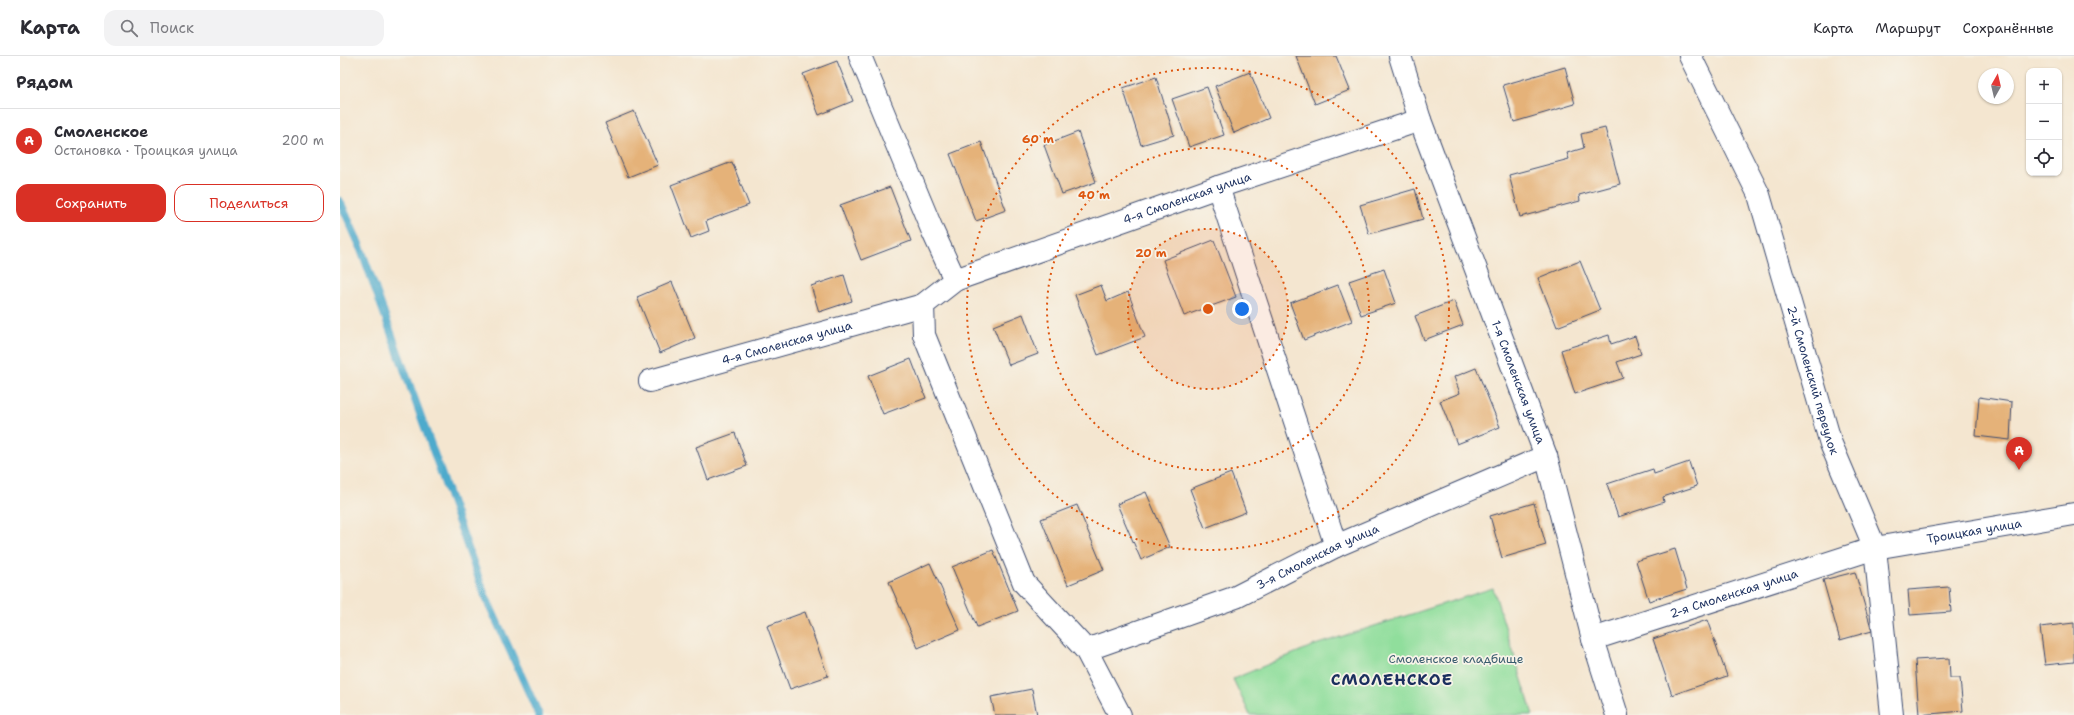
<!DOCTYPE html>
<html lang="ru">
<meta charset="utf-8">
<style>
:root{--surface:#fff;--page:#f2f2f3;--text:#2b2b33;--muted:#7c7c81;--line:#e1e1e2;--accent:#d93025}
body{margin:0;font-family:"Shantell Sans",sans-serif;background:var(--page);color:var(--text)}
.controls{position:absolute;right:12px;top:12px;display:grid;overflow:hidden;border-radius:8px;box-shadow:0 1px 3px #0004}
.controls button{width:36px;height:36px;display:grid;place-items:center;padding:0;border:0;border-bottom:1px solid var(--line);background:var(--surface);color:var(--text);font:20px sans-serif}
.compass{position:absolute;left:1638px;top:12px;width:36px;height:36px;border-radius:50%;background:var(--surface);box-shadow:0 1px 3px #0004;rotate:8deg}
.you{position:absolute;left:902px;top:253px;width:14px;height:14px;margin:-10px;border:3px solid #fff;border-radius:50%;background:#1a73e8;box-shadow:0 0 0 6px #1a73e833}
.badge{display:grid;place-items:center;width:26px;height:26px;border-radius:50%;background:var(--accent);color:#fff;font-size:13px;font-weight:700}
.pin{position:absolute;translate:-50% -33px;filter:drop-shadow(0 1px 2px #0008)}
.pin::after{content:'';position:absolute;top:21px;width:14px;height:12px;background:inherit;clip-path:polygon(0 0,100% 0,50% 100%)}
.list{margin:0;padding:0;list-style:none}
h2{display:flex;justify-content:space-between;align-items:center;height:52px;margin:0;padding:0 16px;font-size:17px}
h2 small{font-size:13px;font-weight:400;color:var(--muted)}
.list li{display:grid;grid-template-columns:26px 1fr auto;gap:12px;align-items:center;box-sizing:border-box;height:64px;padding:0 16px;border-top:1px solid var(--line)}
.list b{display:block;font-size:15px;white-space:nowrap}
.list p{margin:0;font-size:13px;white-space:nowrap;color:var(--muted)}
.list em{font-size:13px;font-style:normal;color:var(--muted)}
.actions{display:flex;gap:8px;padding:12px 16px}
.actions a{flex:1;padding:9px 0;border:1px solid var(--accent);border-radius:12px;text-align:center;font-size:14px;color:var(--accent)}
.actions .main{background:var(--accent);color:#fff}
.icon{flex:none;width:22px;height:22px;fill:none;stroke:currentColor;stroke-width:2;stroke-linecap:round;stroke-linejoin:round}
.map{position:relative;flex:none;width:1734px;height:659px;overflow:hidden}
header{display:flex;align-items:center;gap:24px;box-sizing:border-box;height:56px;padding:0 20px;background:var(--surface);border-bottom:1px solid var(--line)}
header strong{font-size:19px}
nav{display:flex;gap:22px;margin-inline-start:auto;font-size:14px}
.search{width:280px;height:36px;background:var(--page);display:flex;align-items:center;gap:10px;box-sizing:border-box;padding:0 14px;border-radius:12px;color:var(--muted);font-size:15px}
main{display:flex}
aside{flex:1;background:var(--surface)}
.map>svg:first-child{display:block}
.green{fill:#90de9c;stroke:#56867d}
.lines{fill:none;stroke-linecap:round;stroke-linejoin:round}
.stream{stroke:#4eaacc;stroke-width:8}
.building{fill:#e5b279}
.minor-casing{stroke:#3c4a6f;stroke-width:24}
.minor{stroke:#fff;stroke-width:22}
.ring{fill:none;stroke:#de5710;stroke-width:2;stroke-dasharray:2 4}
.labels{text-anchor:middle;stroke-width:3.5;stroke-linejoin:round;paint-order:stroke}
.street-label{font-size:12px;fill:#1b2f5e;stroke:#f7f3e8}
.park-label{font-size:12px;fill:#385b6e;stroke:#f7f3e8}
.district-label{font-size:16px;font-weight:bold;letter-spacing:1px;fill:#1b2f5e;stroke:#f7f3e8}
.centre{fill:#de5710;stroke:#f7f3e8;stroke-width:2}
.ring-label{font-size:12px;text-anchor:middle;font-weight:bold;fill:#de5710;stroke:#f7f3e8;stroke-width:3.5;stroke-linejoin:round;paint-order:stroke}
</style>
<header>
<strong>Карта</strong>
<div class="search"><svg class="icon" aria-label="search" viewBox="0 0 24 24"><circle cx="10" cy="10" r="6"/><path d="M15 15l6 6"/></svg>Поиск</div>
<nav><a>Карта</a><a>Маршрут</a><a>Сохранённые</a></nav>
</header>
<main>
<aside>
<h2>Рядом<small></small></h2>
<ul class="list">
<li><span class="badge">A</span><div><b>Смоленское</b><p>Остановка · Троицкая улица</p></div><em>200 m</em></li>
</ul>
<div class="actions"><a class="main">Сохранить</a><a>Поделиться</a></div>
</aside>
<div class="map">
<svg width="1734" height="659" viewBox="0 0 1734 659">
<rect width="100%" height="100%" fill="#f7f3e8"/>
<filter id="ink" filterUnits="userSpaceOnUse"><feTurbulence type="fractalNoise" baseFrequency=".025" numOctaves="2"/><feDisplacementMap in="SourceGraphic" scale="8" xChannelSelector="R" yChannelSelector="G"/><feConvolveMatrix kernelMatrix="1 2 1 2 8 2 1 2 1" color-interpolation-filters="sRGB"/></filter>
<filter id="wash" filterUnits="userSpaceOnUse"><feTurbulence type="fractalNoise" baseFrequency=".012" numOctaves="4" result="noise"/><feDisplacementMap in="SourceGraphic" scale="16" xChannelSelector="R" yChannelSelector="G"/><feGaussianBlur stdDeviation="0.9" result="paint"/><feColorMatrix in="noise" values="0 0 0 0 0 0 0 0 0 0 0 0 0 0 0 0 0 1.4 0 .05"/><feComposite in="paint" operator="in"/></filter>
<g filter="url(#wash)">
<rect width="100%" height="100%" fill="#f4e6d0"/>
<path class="green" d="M1153,532l40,127h-283l-17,-36 79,-33z"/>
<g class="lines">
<path class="stream" d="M0,145l20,45 124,347 55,122"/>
</g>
<g id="blocks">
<path class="building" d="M956,0h40l14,34 -35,14z
M497,5l16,40 -34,14 -16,-41z
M1225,11l10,37 -61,18 -11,-37z
M910,16l19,46 -35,15 -19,-47z
M816,21l18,58 -33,10 -18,-57z
M867,31l17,48 -35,12 -17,-48z
M294,55l24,54 -30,12 -23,-54z
M1265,72l15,56 -41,11 1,6 -60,16 -11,-42 60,-16 -2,-6 17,-5 -3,-14z
M738,76l18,50 -34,12 -18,-49z
M641,86l25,68 -30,11 -26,-67z
M392,106l17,43 -43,16 3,10 -18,7 -20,-53z
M550,131l21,54 -50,19 -21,-55z
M1075,133l8,30 -54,15 -9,-29z
M874,184l22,57 -52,19 -21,-56z
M1240,205l20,49 -43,17 -19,-49z
M1044,213l12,34 -35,12 -12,-34z
M504,219l8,26 -33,11 -8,-26z
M332,226l23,56 -35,15 -23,-56z
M761,229l6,16 21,-9 17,45 -47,18 -23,-60z
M998,229l14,36 -48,19 -14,-37z
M1114,245l9,24 -39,15 -9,-24z
M683,258l15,40 -29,11 -16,-39z
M1269,279l2,9 24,-8 6,18 -24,8 6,16 -48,16 -14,-44z
M571,303l15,39 -43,16 -15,-38z
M1136,312l24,59 -43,17 -17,-43 20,-8 -6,-16z
M1639,341l33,5 -2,38 -34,-4z
M395,377l12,33 -39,14 -12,-33z
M1349,406l8,24 -34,11 1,5 -46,15 -11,-33 46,-15 1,5z
M891,417l15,39 -41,16 -15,-39z
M806,436l24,55 -29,13 -24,-56z
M1194,447l12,42 -44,13 -12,-42z
M737,449l27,65 -36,15 -27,-66z
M1335,493l12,40 -38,12 -13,-40z
M653,494l25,61 -41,16 -25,-60z
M590,507l30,67 -42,18 -29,-66z
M1515,516l17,59 -32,9 -17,-60z
M1609,531l2,25 -41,3 -2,-25z
M465,556l23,64 -38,13 -23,-63z
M1367,564l20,56 -55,19 -19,-56z
M1734,567v39l-29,3 -5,-38z
M1609,602l1,20h10l3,33 -44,4 -4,-55z
M692,633l5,26h-42l-4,-18z"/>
</g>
</g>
<g filter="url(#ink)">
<use href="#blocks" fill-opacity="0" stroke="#3c4a6f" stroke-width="1"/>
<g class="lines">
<defs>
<g id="minor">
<path d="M520,0l73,176 22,48 -32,25 1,30 100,248 62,67 34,65"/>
<path id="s1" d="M1060,0l20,64 126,336 47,183 24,76"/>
<path id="s2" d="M1350,0l69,139 72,249 44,104 17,167"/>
<path d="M878,131l118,359"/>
<path id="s3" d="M615,224l263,-93 202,-67"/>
<path id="s4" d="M310,325l273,-76"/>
<path id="s5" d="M1253,583l282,-91 199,-34"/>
<path id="s6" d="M746,594l150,-53 100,-51 210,-90"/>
</g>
</defs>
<use href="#minor" class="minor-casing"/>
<use href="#minor" class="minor"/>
</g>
</g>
<circle cx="868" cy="253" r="80" fill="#de5710" fill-opacity=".12"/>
<g class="ring">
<circle cx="868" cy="253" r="80"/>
<circle cx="868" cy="253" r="161"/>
<circle cx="868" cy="253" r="241"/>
</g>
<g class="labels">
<g class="street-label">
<text dy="4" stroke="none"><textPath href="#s3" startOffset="246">4-я Смоленская улица</textPath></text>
<text dy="4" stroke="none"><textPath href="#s4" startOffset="142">4-я Смоленская улица</textPath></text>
<text dy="4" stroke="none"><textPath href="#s2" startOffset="348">2-й Смоленский переулок</textPath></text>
<text dy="4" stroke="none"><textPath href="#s1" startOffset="347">1-я Смоленская улица</textPath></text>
<text dy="4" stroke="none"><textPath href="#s5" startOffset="397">Троицкая улица</textPath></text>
<text dy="4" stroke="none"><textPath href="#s6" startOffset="250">3-я Смоленская улица</textPath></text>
<text dy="4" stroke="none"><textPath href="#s5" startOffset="148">2-я Смоленская улица</textPath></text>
</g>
<g class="park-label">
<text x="1116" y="607">Смоленское кладбище</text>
</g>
<g class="district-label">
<text x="1052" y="629">СМОЛЕНСКОЕ</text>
</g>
</g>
<circle cx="868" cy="253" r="6" class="centre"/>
<g class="ring-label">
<text x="698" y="87">60 m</text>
<text x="754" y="143">40 m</text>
<text x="811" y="201">20 m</text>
</g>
</svg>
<div class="controls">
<button>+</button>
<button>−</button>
<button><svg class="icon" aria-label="locate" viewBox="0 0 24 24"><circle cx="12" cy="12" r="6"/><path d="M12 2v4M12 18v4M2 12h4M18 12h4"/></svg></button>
</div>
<svg class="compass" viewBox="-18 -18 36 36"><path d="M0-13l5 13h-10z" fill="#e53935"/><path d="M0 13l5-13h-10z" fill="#7c7c81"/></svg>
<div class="you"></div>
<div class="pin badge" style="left:1679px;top:414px">A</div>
</div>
</main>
